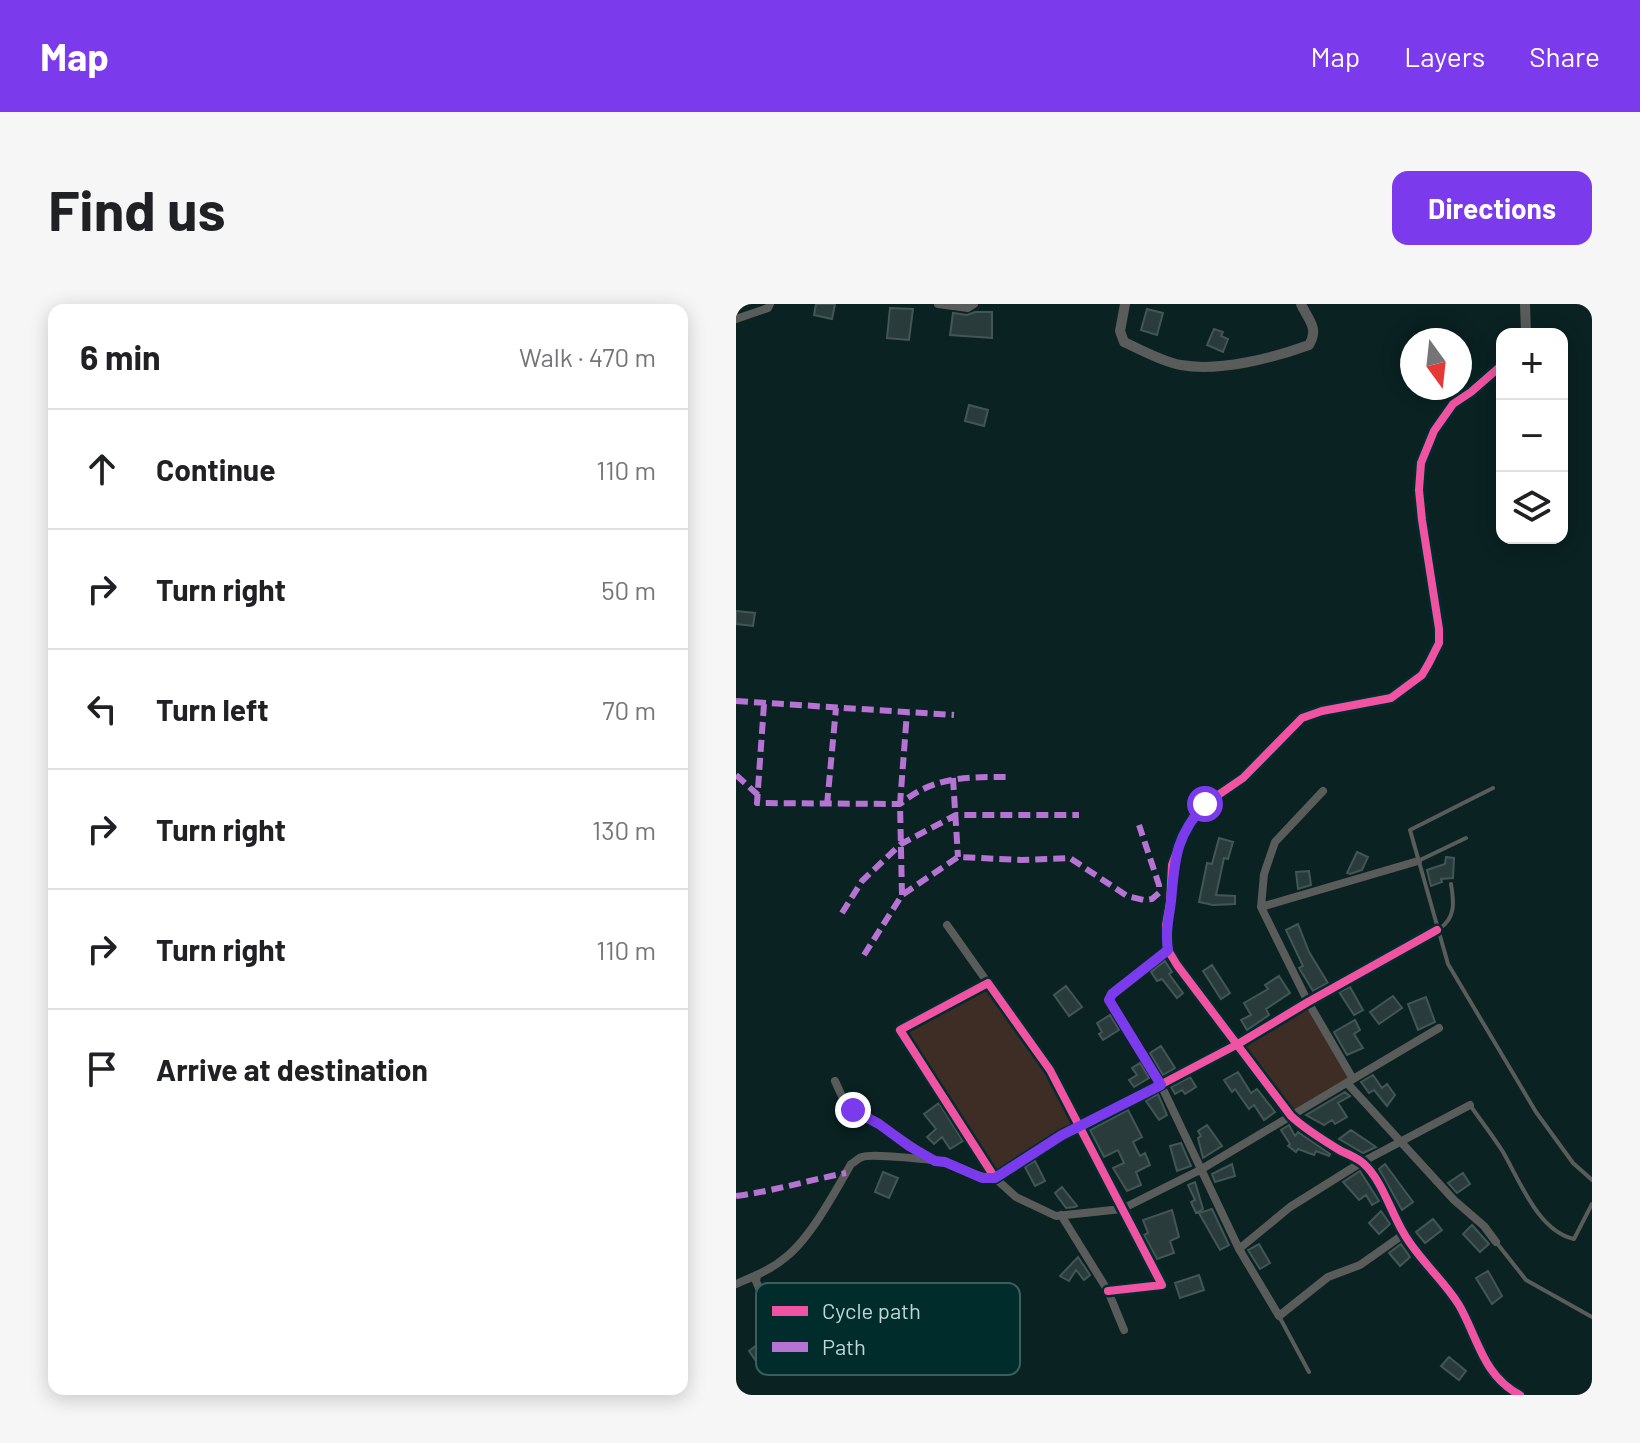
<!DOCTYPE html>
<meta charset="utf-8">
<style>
:root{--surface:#fff;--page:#f6f6f6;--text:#202124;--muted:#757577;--line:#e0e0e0;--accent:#7c3aed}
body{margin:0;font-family:Barlow,sans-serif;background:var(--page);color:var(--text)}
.controls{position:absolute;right:24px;top:24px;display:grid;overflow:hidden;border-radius:16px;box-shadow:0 4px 20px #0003}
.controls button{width:72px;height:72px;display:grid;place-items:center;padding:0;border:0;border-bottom:2px solid var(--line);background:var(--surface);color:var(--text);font:40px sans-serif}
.compass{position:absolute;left:664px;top:24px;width:72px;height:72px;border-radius:50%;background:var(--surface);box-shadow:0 4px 20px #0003;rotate:165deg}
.stop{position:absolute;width:24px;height:24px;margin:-18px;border:6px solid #7c3aed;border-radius:50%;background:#fff}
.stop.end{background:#7c3aed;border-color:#fff;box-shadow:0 2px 8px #0008}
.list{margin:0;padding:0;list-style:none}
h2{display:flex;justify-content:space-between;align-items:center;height:104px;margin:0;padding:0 32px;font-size:34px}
h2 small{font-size:26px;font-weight:400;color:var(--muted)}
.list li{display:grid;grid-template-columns:52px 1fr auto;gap:24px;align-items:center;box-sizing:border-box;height:120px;padding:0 32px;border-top:2px solid var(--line)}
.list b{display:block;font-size:30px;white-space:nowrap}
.list em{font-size:26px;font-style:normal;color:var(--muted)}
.icon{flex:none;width:44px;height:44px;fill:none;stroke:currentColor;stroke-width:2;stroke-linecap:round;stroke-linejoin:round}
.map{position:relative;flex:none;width:856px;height:1091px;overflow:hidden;border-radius:16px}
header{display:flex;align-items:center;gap:48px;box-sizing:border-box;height:112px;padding:0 40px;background:var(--accent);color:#fff}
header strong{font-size:38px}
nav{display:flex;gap:44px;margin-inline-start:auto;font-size:28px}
.intro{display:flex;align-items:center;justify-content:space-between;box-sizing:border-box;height:192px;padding:0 48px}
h1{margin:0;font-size:56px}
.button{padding:20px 36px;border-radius:16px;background:var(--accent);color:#fff;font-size:28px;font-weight:700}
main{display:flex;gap:48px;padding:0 48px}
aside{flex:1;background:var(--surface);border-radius:16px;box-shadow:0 4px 20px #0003}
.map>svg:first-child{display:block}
.green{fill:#3d2d24}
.building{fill:#293c3b;stroke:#435656;stroke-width:2}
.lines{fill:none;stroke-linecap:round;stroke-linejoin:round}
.service{stroke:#595c5a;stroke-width:4}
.minor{stroke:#595c5a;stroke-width:8}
.tertiary{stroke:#595c5a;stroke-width:10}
.quiet{stroke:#b673d3;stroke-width:6;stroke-dasharray:12 6;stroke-linecap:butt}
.cycleway-casing{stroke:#002c2c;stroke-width:13}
.cycleway{stroke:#f153a3;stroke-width:8}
.route{stroke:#7c3aed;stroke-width:10}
.key{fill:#002c2c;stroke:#3a5f5f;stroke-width:2}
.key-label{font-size:22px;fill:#c1d6d6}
</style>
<header>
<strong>Map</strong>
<nav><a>Map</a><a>Layers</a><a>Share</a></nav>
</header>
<div class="intro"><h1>Find us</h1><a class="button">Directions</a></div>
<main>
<aside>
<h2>6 min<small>Walk · 470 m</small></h2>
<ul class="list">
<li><svg class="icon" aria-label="ahead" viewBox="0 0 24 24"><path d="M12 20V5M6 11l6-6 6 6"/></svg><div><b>Continue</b></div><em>110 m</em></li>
<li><svg class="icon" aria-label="right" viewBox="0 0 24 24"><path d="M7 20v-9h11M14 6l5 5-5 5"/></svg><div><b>Turn right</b></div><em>50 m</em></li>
<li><svg class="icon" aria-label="left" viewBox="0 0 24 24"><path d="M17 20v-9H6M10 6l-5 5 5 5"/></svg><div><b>Turn left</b></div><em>70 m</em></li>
<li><svg class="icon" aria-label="right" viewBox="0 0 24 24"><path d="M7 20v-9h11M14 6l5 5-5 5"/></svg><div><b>Turn right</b></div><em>130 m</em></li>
<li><svg class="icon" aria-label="right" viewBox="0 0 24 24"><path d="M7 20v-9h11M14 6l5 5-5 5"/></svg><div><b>Turn right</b></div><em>110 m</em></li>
<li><svg class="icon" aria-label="arrive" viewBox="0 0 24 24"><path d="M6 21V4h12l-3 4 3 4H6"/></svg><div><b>Arrive at destination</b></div></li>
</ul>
</aside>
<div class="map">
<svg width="856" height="1091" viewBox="0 0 856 1091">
<rect width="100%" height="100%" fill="#0a2222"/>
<path class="green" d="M252,683l61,87 29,51 -82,49 -92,-142z
M572,701l42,73 -59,36 -50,-69z"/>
<path class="building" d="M80,0h19l-3,15 -18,-4z
M154,4l23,1 -4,31 -22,-2z
M411,5l16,4 -6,22 -16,-5z
M239,8h17v26l-42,-3 3,-22 14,2z
M478,25l9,3 -2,4 7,3 -5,13 -16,-7z
M233,101l19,5 -4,16 -19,-5z
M0,307l19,2 -2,13 -17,-2z
M483,534l14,4 -5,17 -4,-1 -8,37 19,1v8l-22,1 -14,-3 8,-39 5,1z
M621,548l11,5 -6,13 -12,4 -3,-1z
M710,553l8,1 -1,20 -12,1 1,3 -11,4 -4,-16 18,-6z
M573,567l2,14 -13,4 -2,-17z
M562,620l11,28 19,31 -15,8 -14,-23 4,-2 -17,-36z
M429,657l7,11 -3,2 14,19 -6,5 -15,-19 -5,2 -6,-9z
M476,661l18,28 -9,6 -18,-28z
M543,672l11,17 -24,16 3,6 -22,15 -6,-10 10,-5 -7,-12 24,-14 -3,-4z
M330,682l16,21 -13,9 -15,-21z
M614,683l13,23 -9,5 -15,-23z
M657,692l9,12 -23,16 -9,-12z
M690,693l9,25 -17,8 -10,-26z
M374,711l9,15 -16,10 -4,-6 3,-2 -5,-9z
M619,716l5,10 -6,4 9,14 -16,7 -13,-23z
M425,742l14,22 -12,7 -13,-22z
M404,759l9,15 -15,9 -5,-7 8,-5 -5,-7z
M502,768l13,21 6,-4 18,23 -11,8 -10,-15 -5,4 -14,-20 -3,3 -8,-12z
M637,771l9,13 5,-4 8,11 -8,11 -13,-16 -5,3 -8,-11z
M454,773l6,10 -11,7 -3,-4 -7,4 -4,-7z
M609,788l5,4 -12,7 9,14 -12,7 -3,-4 -8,5 -18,-10z
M422,790l9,21 -8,5 -13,-19z
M203,799l24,38 -13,8 -8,-12 -8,7 -7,-7 9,-8 -12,-15z
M392,806l14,27 -9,5 7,14 5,-3 5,12 -14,7 5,13 -14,6 -14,-23 11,-5 -6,-13 -14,7 -14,-27z
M471,821l15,21 -19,12 -5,-20 3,-2 -3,-5z
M553,821l6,11 3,-4 32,22 -1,2 -13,-5 -2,4 -16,-6 -2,3 -8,-6 2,-2 -9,-14z
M615,826l25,17 -13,6 -24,-14z
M445,839l10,23 -14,5 -7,-25z
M299,857l10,20 -10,5 -10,-19z
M496,860l3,12 -20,6 -3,-8z
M649,860l28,38 -11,8 -23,-41z
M624,867l19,30 -7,4 -6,-10 -7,5 -16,-18z
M147,868l15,6 -9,20 -14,-6z
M727,869l7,11 -13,9 -9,-10z
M459,878l8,27 -7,4 -5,-11 4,-2 -7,-15z
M326,883l15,19 -2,1 -9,1 -11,-15z
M476,905l17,36 -9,5 -21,-37z
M436,906l7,27 -9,4 4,12 -17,6 -13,-24 4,-2 -5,-13z
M645,907l9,13 -11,10 -10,-11z
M697,915l9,11 -17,13 -9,-11z
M736,921l17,19 -9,8 -17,-18z
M523,940l11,19 -10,6 -12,-19z
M665,940l9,13 -10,9 -11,-13z
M342,953l12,18 -6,5 -8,-10 -7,11 -9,-5z
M752,967l14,25 -10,8 -16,-26z
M463,971l5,15 -24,8 -5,-15z
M37,1029l7,11 -24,17 -7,-10z
M713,1053l17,14 -7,9 -18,-14z"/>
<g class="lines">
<path class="service" d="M757,484l-83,42 38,134 88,148 37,51 19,17
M682,557l48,-23
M703,625c17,-11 15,-27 12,-45
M734,801c11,16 23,31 33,47 17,29 35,79 71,87l18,-35
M760,938l30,38 66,37
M544,1014l29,54"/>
<path class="minor" d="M202,0l30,4 6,-4
M0,15l32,-11 2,-4
M587,487l-48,51 -11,32 -3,33 47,95 45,77
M525,603l157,-46
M211,621l41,58
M432,646l-56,44 -3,6 52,85 78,164 40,67 49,-39 32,-12 44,-31
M99,777l10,22 8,7 26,14 52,35
M611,779l107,117 30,26 12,16
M325,911l47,76 16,39
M503,945l51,-42 72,-45 108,-57
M21,971l-1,6 4,10
M0,980c18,-8 35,-14 50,-27 25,-20 49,-65 65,-93 4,-2 7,-6 11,-7 9,-4 75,3 86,6 17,6 29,15 47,15l21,19 40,19 66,-7 78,-39 239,-142
M372,987l54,-6 -112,-215 -62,-87 -88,47 95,148 67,-43 20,-9 156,-82 70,-42 129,-72"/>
<path class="tertiary" d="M389,0l-5,27 4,11c15,7 41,21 57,23 38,7 92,-7 128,-20 10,-17 0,-24 -8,-41
M789,0l1,30
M766,61l-31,27 -18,12 -19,27 -13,32 -2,27 3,30 17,109v14l-10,20 -7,12 -31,23 -69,13 -20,7 -59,60 -38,26 -11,12 -12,22 -10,27 -2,38 -4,22 2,25 9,15 114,151c15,14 32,24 50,35 7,3 16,7 22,12 19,17 27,47 40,69 15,27 40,47 56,73 19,33 24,71 61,90"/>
<path class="quiet" d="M0,397l218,14
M28,400l-7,99 143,1c34,-28 67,-27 109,-27
M0,471l22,20
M217,474l5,79
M91,501l9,-97
M166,591l-2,-91 7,-92
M106,609l20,-32 39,-37 55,-29h123
M128,651l38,-60 56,-38 63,3 49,-2 57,38 17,4 8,-1 7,-6v-8l-20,-60
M0,892c38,-5 73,-16 110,-23"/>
<defs>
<path id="cycleway" d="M766,61l-31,27 -18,12 -19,27 -13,32 -2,27 3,30 17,109v14l-10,20 -7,12 -31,23 -69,13 -20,7 -59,60 -38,26 -11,12 -12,22 -10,27 -2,38 -4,22 2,25 9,15 114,151c15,14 32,24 50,35 7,3 16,7 22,12 19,17 27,47 40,69 15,27 40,47 56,73 19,33 24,71 61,90
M372,987l54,-6 -112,-215 -62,-87 -88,47 95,148 67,-43 20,-9 156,-82 70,-42 129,-72"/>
</defs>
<use href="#cycleway" class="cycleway-casing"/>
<use href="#cycleway" class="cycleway"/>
</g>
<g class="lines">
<path class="route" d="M117,806l26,14 30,22 26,15 10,1 37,16h13l67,-43 99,-50 -52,-85 3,-6 56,-44c-3,-18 1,-32 3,-49 4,-42 4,-64 34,-97"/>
</g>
<rect x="20" y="979" width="264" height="92" rx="12" class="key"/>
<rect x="36" y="1002" width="36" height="10" fill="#f153a3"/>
<rect x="36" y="1038" width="36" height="10" fill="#b673d3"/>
<g class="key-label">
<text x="86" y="1015">Cycle path</text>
<text x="86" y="1051">Path</text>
</g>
</svg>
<div class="controls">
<button>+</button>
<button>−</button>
<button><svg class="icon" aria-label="layers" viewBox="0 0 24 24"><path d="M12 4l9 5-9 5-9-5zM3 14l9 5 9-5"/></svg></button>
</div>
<svg class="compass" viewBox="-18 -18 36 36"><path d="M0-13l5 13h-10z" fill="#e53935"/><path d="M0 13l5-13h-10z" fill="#757577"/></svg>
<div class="stop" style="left:469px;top:500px"></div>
<div class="stop end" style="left:117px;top:806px"></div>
</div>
</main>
